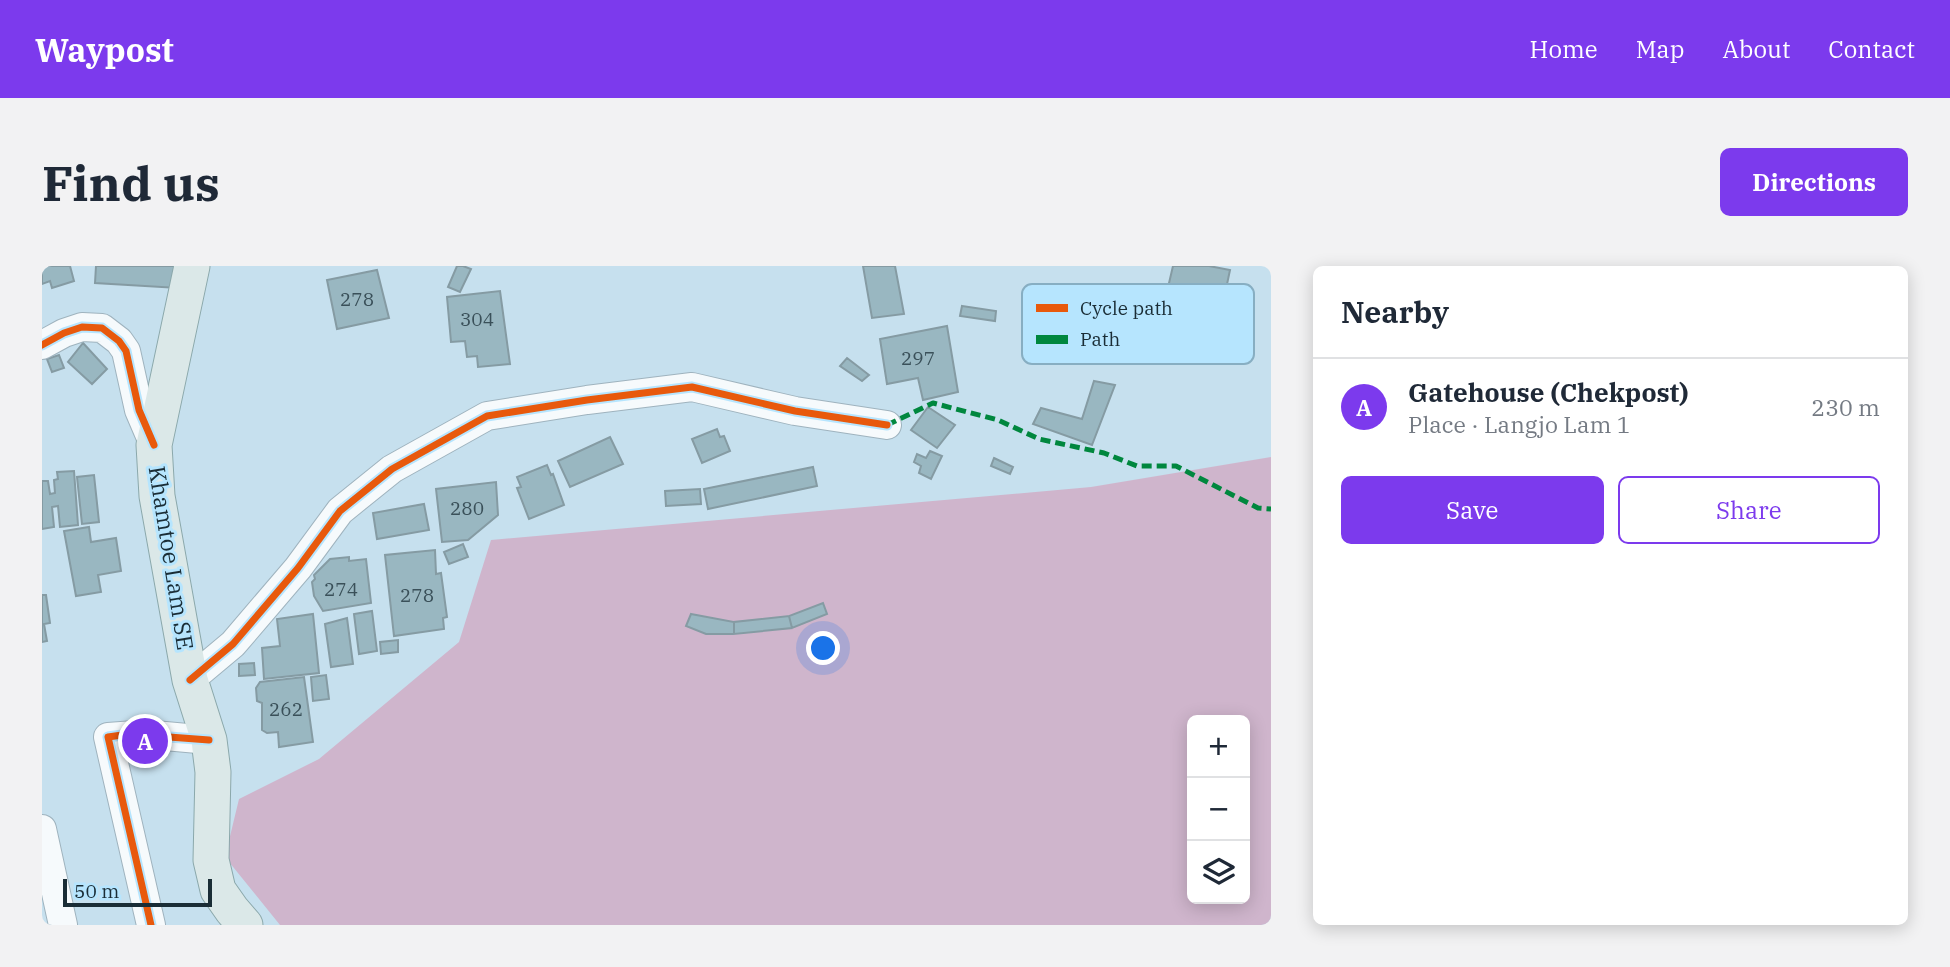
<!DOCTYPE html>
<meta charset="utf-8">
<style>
:root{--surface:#fff;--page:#f2f2f3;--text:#1f2937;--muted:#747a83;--line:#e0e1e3;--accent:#7c3aed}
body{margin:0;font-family:"IBM Plex Serif",serif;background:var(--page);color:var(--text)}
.controls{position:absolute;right:21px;bottom:21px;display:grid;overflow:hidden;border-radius:10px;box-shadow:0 4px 18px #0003}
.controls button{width:63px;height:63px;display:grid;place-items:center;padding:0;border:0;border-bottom:2px solid var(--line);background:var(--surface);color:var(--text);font:35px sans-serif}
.scale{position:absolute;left:21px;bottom:18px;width:149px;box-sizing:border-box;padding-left:7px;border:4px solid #1a2d36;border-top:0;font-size:19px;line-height:24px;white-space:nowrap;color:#1a2d36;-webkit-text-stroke:5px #b6e5fe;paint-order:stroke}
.you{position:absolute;left:782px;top:383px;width:24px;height:24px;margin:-18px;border:5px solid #fff;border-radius:50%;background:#1a73e8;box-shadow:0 0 0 10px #1a73e833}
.badge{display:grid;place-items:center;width:46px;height:46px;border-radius:50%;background:var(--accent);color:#fff;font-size:23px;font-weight:700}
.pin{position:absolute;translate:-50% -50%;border:4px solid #fff;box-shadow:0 2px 7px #0006}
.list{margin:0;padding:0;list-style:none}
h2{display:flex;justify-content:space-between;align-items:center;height:91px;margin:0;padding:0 28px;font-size:30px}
h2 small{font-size:23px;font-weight:400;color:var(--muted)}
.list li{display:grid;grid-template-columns:46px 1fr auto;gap:21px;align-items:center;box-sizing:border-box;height:98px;padding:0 28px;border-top:2px solid var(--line)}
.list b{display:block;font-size:26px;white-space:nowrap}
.list p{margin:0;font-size:23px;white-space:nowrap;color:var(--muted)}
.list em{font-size:23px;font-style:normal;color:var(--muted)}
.actions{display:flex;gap:14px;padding:21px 28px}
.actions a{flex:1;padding:16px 0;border:2px solid var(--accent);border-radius:10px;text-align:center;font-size:24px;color:var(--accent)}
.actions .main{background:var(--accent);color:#fff}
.icon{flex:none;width:38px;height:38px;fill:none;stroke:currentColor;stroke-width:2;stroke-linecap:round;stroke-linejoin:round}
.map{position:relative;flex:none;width:1229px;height:659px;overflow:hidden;border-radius:10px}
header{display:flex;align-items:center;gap:42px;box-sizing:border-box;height:98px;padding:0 35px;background:var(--accent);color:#fff}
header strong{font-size:33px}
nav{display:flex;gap:38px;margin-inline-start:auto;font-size:24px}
.intro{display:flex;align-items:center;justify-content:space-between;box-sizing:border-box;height:168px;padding:0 42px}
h1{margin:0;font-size:49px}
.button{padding:18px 32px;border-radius:10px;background:var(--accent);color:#fff;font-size:24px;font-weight:700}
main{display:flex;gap:42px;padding:0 42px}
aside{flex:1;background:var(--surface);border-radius:10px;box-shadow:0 4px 18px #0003}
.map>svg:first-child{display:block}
.forest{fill:#cfb5cc;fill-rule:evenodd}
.building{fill:#99b7c1;stroke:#859ba3;stroke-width:2}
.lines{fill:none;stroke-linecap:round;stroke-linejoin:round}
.minor-casing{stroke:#9fb3be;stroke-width:30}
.major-casing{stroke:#8ba8ab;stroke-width:37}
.minor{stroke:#f6fafc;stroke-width:28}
.major{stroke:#dbe8e8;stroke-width:35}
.quiet{stroke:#00873e;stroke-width:5;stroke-dasharray:10 5;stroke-linecap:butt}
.cycleway-casing{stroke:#b6e5fe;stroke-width:11}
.cycleway{stroke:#e8590c;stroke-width:7}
.labels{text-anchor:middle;stroke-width:6;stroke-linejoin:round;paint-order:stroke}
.number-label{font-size:19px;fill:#3a5059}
.street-label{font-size:23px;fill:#1a2d36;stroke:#b6e5fe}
.key{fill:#b6e5fe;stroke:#87aec2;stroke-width:2}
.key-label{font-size:19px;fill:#1a2d36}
</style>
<header>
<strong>Waypost</strong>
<nav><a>Home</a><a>Map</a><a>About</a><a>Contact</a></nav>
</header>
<div class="intro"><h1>Find us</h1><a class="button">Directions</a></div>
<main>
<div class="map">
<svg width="1229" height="659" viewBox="0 0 1229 659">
<rect width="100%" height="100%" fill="#c6e0ee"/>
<path class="forest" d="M1229,191v468h-991l-55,-68 14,-58 80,-40 140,-117 32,-102 600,-53zM1150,454h53v179h-53z"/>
<path class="building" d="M0,0h28l4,15 -22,7 -2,-7 -8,3z
M54,0h83l-1,22 -83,-5z
M415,0h6l8,3 -11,23 -12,-5z
M821,0h32l9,48 -32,4z
M1131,0h36l21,4 -8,38 -56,-12z
M335,4l12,48 -52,11 -10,-49z
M458,25l10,73 -32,3 -1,-11 -10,1 -2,-16 -14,1 -4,-45z
M920,40l34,5 -1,10 -35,-5z
M905,60l11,66 -35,8 -5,-22 -31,6 -7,-45z
M41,77l24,26 -15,15 -24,-22z
M17,89l5,13 -12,4 -5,-13z
M805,92l22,17 -7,6 -22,-15z
M1052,115l21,4 -23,60 -59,-21 8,-16 41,11z
M886,141l27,18 -18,23 -26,-18z
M675,163l3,8 4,-1 6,15 -28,12 -10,-24z
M568,171l13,27 -53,23 -12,-26z
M888,185l12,5 -11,23 -12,-6 2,-7 -7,-4 3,-8 9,4z
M952,192l19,9 -3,7 -19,-8z
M505,199l4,10 2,-1 11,31 -35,14 -12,-31 4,-1 -4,-10z
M771,201l4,19 -109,23 -4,-20z
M32,205l4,54 -18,2 -2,-21 -6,1 2,20 -12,2v-48h6l2,13 5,-1 -1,-13 4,-1 -1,-7z
M52,209l5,47 -17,2 -5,-47z
M454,216l2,33 -30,25 -26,2 -6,-53z
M658,223l1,15 -35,2 -1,-15z
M382,238l5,26 -52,9 -4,-26z
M47,261l2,15 25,-4 5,33 -23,4 3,17 -25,4 -12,-65z
M421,278l5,13 -19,7 -5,-12z
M393,284l1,24 5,-1 6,44 -4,1 1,11 -50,7 -9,-81z
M307,291v4l17,-2 5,44 -48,8 -9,-15 -2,-14 3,-3 -1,-4 16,-16z
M0,329h4l4,28 -6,1 3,17 -5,1z
M781,337l4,11 -35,14 -3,-12z
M330,345l5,40 -18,3 -5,-40z
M271,348l6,59 -55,6 -2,-31 18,-2 -3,-27z
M649,348l43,8v12h-28l-20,-8z
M747,350l3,12 -58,6v-12z
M305,352l6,46 -22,3 -6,-43z
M356,374v12l-17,2 -1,-12z
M212,397l1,12 -16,1v-12z
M284,409l3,24 -16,2 -2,-24z
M262,411l9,65 -34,5 -1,-15 -11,1 -5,-3v-27l-5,-2 -1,-13 4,-6z"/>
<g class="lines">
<defs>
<path id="minor" d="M0,79l22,-12 18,-6 20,1 17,13 7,10 13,59 15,35
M148,414l43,-36 65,-76 42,-57 52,-42 95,-53 100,-16 105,-13 103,24 92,14
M93,469l-27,2 43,188
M112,469l55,5
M0,563l21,96"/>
<path id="major" d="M150,0l-38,179 3,51 33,184 19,60 4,32 -2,88 7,30 14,20 13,15"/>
</defs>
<use href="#minor" class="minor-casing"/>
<use href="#major" class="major-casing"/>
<use href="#minor" class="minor"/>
<use href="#major" class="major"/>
<path class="quiet" d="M845,159l46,-22 65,17 41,19 65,14 33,13h39l82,42 13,1"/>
<defs>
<path id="cycleway" d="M0,79l22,-12 18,-6 20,1 17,13 7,10 13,59 15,35
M148,414l43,-36 65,-76 42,-57 52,-42 95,-53 100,-16 105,-13 103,24 92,14
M109,659l-43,-188 21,-3 80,6"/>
</defs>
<use href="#cycleway" class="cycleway-casing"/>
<use href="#cycleway" class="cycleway"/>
</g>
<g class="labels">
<g class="number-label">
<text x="315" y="40">278</text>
<text x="435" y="60">304</text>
<text x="876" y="99">297</text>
<text x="425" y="249">280</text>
<text x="299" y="330">274</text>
<text x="375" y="336">278</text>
<text x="244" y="450">262</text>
</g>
<g class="street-label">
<text transform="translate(129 292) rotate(81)" y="8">Khamtoe Lam SE</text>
</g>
</g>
<rect x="980" y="18" width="232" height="80" rx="10" class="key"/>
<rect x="994" y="38" width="32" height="8" fill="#e8590c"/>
<rect x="994" y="69" width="32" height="9" fill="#00873e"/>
<g class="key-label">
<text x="1038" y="49">Cycle path</text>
<text x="1038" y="80">Path</text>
</g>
</svg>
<div class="controls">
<button>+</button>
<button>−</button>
<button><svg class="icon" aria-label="layers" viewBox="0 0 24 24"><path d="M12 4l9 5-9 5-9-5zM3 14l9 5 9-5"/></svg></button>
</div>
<div class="scale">50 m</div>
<div class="you"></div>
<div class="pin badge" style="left:103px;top:475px">A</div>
</div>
<aside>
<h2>Nearby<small></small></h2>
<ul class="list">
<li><span class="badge">A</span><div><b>Gatehouse (Chekpost)</b><p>Place · Langjo Lam 1</p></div><em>230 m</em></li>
</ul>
<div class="actions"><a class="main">Save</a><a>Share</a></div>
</aside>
</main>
